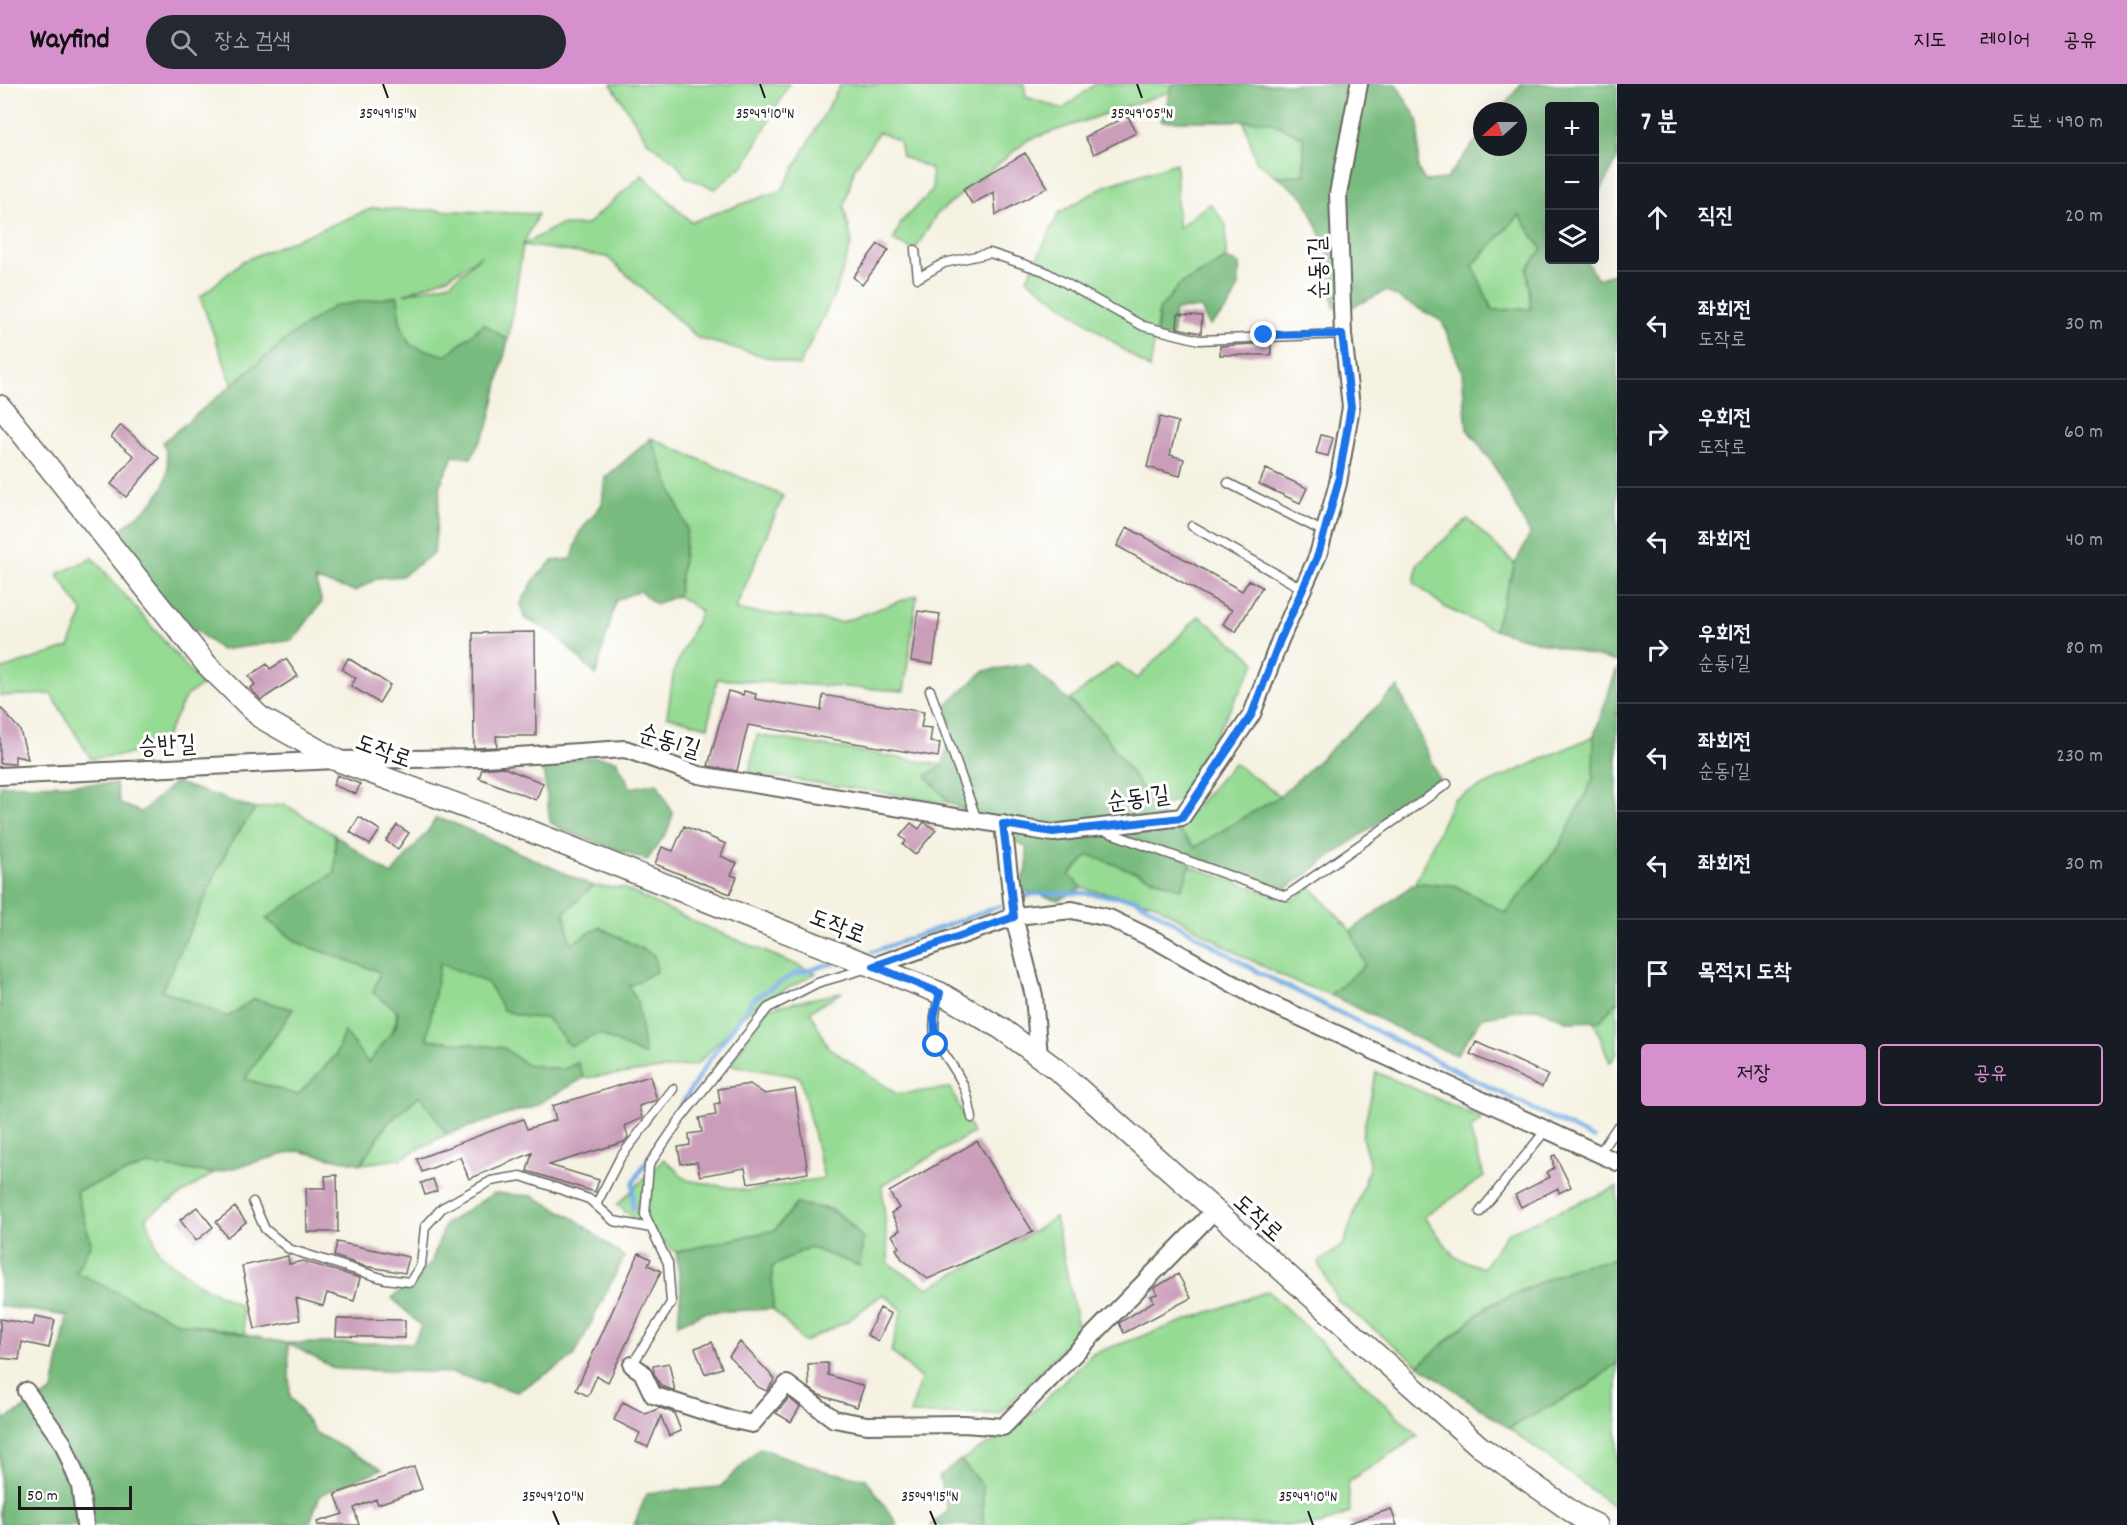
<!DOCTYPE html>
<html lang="ko">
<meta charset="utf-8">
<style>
:root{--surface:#171b24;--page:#242831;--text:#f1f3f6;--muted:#9ea1a6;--line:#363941;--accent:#d690ce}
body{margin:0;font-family:Dekko,"Poor Story",sans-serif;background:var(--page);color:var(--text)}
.controls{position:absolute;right:18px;top:18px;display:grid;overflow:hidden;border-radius:6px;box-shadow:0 6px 24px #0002}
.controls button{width:54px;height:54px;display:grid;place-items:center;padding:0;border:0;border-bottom:2px solid var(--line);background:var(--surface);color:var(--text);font:30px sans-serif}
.compass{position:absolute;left:1473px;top:18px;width:54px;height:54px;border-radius:50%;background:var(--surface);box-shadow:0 6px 24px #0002;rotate:249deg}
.scale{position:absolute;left:18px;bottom:15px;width:114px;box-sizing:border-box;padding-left:6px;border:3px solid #1c1c1c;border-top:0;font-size:16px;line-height:21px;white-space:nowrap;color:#1c1c1c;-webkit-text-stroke:4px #fff;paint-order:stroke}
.stop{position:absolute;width:18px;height:18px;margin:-14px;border:4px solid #1a73e8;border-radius:50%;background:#fff}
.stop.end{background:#1a73e8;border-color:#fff;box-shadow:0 2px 6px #0008}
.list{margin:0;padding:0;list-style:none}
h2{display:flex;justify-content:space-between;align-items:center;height:78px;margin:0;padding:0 24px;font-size:26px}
h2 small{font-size:20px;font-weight:400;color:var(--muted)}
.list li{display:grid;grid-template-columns:39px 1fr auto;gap:18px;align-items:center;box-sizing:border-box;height:108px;padding:0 24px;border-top:2px solid var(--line)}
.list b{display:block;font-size:22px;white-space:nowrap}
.list p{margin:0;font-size:20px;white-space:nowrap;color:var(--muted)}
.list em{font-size:20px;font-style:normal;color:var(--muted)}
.actions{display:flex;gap:12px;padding:18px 24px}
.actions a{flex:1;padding:14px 0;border:2px solid var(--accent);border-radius:6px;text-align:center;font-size:21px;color:var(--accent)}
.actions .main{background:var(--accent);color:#111}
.icon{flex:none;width:33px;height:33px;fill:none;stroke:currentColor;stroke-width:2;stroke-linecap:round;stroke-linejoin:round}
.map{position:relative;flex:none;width:1617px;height:1441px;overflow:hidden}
header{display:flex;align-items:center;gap:36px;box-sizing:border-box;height:84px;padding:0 30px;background:var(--accent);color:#111}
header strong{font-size:28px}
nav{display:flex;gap:33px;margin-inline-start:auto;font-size:21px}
.search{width:420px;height:54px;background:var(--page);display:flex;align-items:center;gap:15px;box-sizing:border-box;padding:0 21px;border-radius:33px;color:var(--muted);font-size:22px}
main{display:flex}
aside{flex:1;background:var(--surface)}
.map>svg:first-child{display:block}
.green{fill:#96db94;stroke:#597c58;stroke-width:1.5;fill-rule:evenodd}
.forest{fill:#78bb7e;stroke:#4a6c4d;stroke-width:1.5;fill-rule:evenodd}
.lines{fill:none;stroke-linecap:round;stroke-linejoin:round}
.stream{stroke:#74ace3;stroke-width:4.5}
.building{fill:#ca9db9}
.service-casing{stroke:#686761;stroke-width:11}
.minor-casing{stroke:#686761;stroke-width:20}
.tertiary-casing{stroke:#686761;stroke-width:24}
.service{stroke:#fff;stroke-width:8}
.minor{stroke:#fff;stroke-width:16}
.tertiary{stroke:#fff;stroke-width:21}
.route{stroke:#1a73e8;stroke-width:8}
.ticks{fill:none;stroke:#1c1c1c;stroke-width:2}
.labels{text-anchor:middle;stroke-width:6;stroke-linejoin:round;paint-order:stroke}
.street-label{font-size:24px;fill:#1c1c1c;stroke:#fff}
.ticks-label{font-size:15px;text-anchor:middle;fill:#1c1c1c;stroke:#fff;stroke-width:6;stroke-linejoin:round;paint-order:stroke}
</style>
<header>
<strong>Wayfind</strong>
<div class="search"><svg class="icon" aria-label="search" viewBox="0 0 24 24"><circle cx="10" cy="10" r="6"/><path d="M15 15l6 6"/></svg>장소 검색</div>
<nav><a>지도</a><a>레이어</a><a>공유</a></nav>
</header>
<main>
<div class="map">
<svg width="1617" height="1441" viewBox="0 0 1617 1441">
<rect width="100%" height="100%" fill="#fff"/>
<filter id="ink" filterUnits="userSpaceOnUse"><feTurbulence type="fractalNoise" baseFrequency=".0167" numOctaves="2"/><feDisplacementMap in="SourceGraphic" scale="12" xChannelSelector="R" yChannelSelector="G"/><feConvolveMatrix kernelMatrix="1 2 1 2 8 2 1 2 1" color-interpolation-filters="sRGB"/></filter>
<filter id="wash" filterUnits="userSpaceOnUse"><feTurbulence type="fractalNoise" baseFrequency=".008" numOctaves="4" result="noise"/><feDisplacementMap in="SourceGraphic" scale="24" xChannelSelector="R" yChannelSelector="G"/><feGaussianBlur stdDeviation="1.35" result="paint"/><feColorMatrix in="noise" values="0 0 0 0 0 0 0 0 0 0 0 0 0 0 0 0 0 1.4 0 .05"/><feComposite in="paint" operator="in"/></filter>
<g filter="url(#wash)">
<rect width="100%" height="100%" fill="#f5f2e2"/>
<path class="green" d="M611,0h178l-43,79 -31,26 -29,-12 -10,-14 -28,-21z
M841,0h183l2,13 37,12 32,-25h78l-3,8 -142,48 -92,75 -21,35 -22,-9 9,-20 31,-31 -2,-21 -29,-13 -3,-15 -20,-9 -24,35 -11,40 8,35 -17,51 -36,73 -101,-28 -91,-81 -84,-12 -15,95 -24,-16 -38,32 -36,-10 -10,-24 -3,-26 -104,38 -61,50 -32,-87 43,-36 130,-53 165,6 -15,31 36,-20h27l56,-50 49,47 91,-32zM481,172l-31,27 -46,11 44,-17z
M1244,37h25l35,17v37l-28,1 -20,-15z
M1176,79l2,65 32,-25 16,22v34l-47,26 -20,25 -9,59 -123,-90 32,-66 46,-27z
M1520,131l22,34 -15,20 4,40 -39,1 -19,-45z
M651,354l132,58 -48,114 107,12 75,-27 -13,96 -187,-12 -9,48 -41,-11 7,-46 27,-59 -23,-15 9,-67z
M1468,435l47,45 -21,66 -48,-22 -32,-25 4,-20z
M93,474l109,127 -16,11 -27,54 -68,9 -40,-65 -51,2v-26l69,-23 14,-34 -26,-39z
M1199,532l57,46 -77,138 -24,8 -52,-76 -33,-32 47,-37 20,16z
M757,651l186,30 -16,12 23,26 -201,-30z
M1594,652l-1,43 -33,66 -55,69 -51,-29 -39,-2 38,-84z
M1234,679l46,33 -85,52 -19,-19z
M284,720l51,31v37l-69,47 33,24 82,29c23,53 21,46 -13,92l-24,-32 -8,23 -38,40 -53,-16 48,-70 -39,-10 -27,18 -65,-27 68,-146 25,-35z
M1089,771l93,34 7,-23 103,35 19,-14 40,44 14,34 -35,30 -40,-15 -53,-27 -84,-50 -71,-15 -13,-13z
M593,802l30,2 74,35 119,50 -63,34 -57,58 -112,13 -7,-15 -15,7 -37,-6 -21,-16 -77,-9 13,-77 48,21 15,27 22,7 22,1 23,27 67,-44 -8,-15 25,-31 -55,-28 -28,18 -7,-32z
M843,908l-33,19 18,36 69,47 53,-6 23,45 -91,52 7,79 39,24 105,-56 22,-15 24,114 -80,83h-89l11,-35 -30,-28 11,-41 -19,-16 -37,28 -42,20 -31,-33 -1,-42 37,-20 50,19 -5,-39 -23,-18 -35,-5 -21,26 -99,22 -59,-47 47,-46 23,21 61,11 76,-13 -24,-101 -70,-12 38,-57z
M1617,917v53l-7,9 -16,-42h6z
M1376,988l106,46 -12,12 14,47 -60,40 31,40 28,11 24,-35 110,-46v72l-43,8 -87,39 -68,59 -81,-64 -20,-38 26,-19 26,-79 -8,-28z
M420,1011l27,39 -47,25 -39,5 26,-40z
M147,1081l67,8 -68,44 13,36 37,29 45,24 4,28 -71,-13 -99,-49 16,-29 -15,-52z
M1268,1207l150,145 -70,46 2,30 -28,13h-339l-1,-38 -21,-27 55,-32 76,-74z
M1617,1279v146l-108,-81 79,-42z"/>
<path class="forest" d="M1173,0h223l23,38 -1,47 7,12 21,-2 36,-46v14h36v-36h-18l21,-27h96v75l-22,43 -1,-96h-44v154h36l11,19 20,-6v389l-123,-32 21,-66 15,-30 -36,-69 -27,-36 -5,-57 -20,-51 -56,-30 -34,16 -18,1 -6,-57 -23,-53 -29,-22 28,-1v-37l-35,-17h-108zM1519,131l23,34 -15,20 4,40 -39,1 -19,-45z
M1226,175l13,5c3,27 -9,46 -30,62l-8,-18 -26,2 -3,28 -15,-1 2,-27 20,-25z
M398,212l2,26 10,23 36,11 38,-32 24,16 -20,87 -17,31 -18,-2 -12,27 -7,70 -32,23 -24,2 -23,13 -40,-11 7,22 -29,38 -72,10 -47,-37 -63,-76c34,-29 70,-45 52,-95l130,-108 41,-28z
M651,354l36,91 -9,67 -23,8 -15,-13 -24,9 -20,75 -41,-41 -31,-16 -3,-15 13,-23 18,-19 20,-2 7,-26 23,-29 3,-26z
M1028,580l75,68 52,76 40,39 85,-51 118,-109 41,92 -156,112 -90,-34 -11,32 -93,-34 -20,20 13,13 -24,12 -40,-11 9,-20v-21l-77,-45 -24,-27 17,-11 8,-38 -6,-21 39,-35z
M1617,584v333l-17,20 -31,1 -32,-14 -54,9 -27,38c-44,-16 -83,-41 -126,-60l35,-30 -14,-34 64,-48 39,2 52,28 54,-68 33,-66 1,-43z
M596,673l20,3 15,28 26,-5 16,31 -6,18 -20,28 -83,-29 -14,-9 -6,-47 -7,-12z
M175,698l80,27 -25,35 -68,146 65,27 27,-18 39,10 -48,70 53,16 38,-40 8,-24 24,32 28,-36 2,-16 -25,-18 7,-21 -81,-29 -33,-24 69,-47v-37l56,40 39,-47 6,-10 17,5 140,63 -29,27 7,31 28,-17 55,28 3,16 -28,15 8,15 8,55 -46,-22 -29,12 -23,-28 -22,-1 -22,-7 -15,-27 -48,-20 -13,76 77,9 21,16 37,6 16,-7 6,15 -50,28 -87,28 -27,-39 -33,29 -26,40 -64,-13 -83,22 -67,-8 -71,26 15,52 -15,29 98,49 113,22h126l8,-17 -29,-28 39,-35 14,-39 49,-31 39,3 42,23 49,38 -50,100 -57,35 -65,-19 -117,-4 -47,-26 2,53 26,37 66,36 -62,26 -11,30h-309v-120l5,15 48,-29 14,-75 -67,-10v-521l116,-1 4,20 21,8z
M796,1120c35,5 45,6 67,35l-3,27 -51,-19 -37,20 1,42 -68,3 -27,12 3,-34 -5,-38 99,-22z
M1617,1175v104l-29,23 -79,42 -90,-63 68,-58 87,-40z
M760,1364l65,23 41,8 32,46h-264l13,-32 73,-6z
M960,1376l23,27v38h-52l17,-14 -9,-34z"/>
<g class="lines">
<path class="stream" d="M1024,813l9,-3 50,-1 52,6 121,72 338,168
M872,868l128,-46
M633,1125v-26l73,-118 47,-66 41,-25 40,-11"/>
</g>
<g id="blocks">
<path class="building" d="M1128,32l8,17 -42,21 -9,-17z
M1025,69l23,34 -52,28 -2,-23 -22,12 -9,-15z
M878,160l11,6 -27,35 -9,-8z
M1178,230l24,2 -1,17 -24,-5z
M1271,259v12h-51v-9z
M1160,333l18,5 -8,33 14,4 -4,17 -33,-9z
M121,341l38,33 -33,39 -15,-13 23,-28 -23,-19z
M1321,351l12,3 -5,18 -12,-3z
M1266,385l41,19 -7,15 -41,-19z
M1127,443l115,64 7,-11 13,7 -26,45 -13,-8 9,-14 -115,-64z
M918,527l22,3 -7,50 -22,-3z
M535,548l1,104h-40l1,11 -23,1 -1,-115z
M348,574l42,27 -11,18 -28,-17 5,-8 -14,-8z
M286,575l12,17 -37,24 -11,-12 5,-3 -6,-9 18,-12 3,5z
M728,607l15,4 1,-4 12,3 -1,5 66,11 2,-15 101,17 -3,15 11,1 -2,14 10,1 -2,14 -190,-32 -11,46 -29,-5z
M0,623l20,23 8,29 -13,-3v8l-15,-1z
M502,683l41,16 -7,17 -57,-22 3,-9z
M337,691l23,9 -4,10 -23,-9z
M359,733l21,13 -10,15 -20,-13z
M924,738l12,8 -21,25 -12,-10 3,-4 -6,-5 11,-13 8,6z
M397,741l12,8 -11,16 -12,-8z
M684,742l42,18 -5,12 16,7 -6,12 6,2 -7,17 -75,-30 7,-17 11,4z
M1476,958l72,33 -6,12 -72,-33z
M650,992l7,24 -18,6 3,12 -17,8 3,11 -4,5 -75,23 50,15 -4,12 -68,-21 5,-18 -63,26 -9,-22 -38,15 -5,-13 106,-40 4,10 29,-9 -4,-14z
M750,1000l15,10 30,-5 13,84 -60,10 -3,-15 -45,8 -3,-14 -16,2 -3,-17 12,-2 -1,-11 13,-2 -3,-14 17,-3 -2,-11 6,-1 -2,-14z
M977,1057l56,91 -105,47 -26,-20 -6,-10 3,-2 -7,-12 8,-5 -9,-17 8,-5 -10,-16z
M1555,1071l16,32 -12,6 -1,-5 -37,19 -6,-12 35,-18 -3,-5 7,-4 -2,-12z
M337,1091l1,57h-31l-1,-44h20l-1,-12z
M433,1095l4,12 -12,4 -4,-12z
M197,1123l16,20 -17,14 -16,-21z
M235,1123l11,15 -19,15 -11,-15z
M337,1158l72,15 -4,16 -41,-7 -30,-10z
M639,1169l12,6 -3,6 13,6 -53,111 -11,-6 -9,20 -12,-6z
M288,1172l1,8 14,-3 57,17 -6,23 -27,-8 -4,13 -27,-8 4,22 -45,9 -13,-63z
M1178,1190l13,24 -67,35 -5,-10 35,-22 -3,-5 6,-2 -3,-6z
M880,1224l11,6 -13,27 -11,-6z
M35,1232l20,4 -6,28 -27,-6 -3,18 -19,-2v-39l33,6z
M337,1235l68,1v18l-69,-2z
M712,1258l10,26 -17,6 -10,-26z
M740,1258l35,37 -8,12 -9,-4 -29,-31z
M669,1279l6,28 -14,-5 -7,-12 -1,-8z
M828,1279v12l36,11 -7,21 -38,-12 -10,-7 -1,-24z
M789,1314l11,9 -9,15 -15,-9z
M623,1318l23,12 14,-6 14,5 7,18 -12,5 -8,-20 -13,31 -12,-5 4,-9 -26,-13z
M414,1383l8,22 -44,15 -2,-5 -22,9 5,17h-41l-1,-3 26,-8 -8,-20z
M1391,1425l6,16h-47l-1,-2z"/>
</g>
</g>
<g filter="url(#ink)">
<use href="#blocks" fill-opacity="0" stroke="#686761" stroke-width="1.5"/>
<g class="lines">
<defs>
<path id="service" d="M915,166l3,28 26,-15 46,-10 54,18 99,55 56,14 144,-6
M1228,399l96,49
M1192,442l111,63
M930,606l47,130
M1102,746l184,66 161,-112
M940,909c-16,56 4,50 24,94 4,9 6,21 8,31
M1599,1070l18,-27
M253,1118l12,27 24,20 96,30 25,3 11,-17 4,-38 17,-19 49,-27 30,-5 68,23 25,22 37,7
M596,1121l24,-47 53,-69
M1480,1128l66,-82
M632,1281l39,-62 -3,-40 -23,-48 4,-50 32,-47 87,-110 49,-25 48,-14"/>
<path id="minor" d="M0,692l336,-16 148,-2 141,-9 74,26 354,58 129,-16 70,-103 28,-74 38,-85 20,-72 13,-76 -8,-73 -5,-140 21,-110
M1003,740l11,93 20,79 5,60
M874,882l142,-50 56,-6 37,8 50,24 99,56 359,164
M632,1281l10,7 11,23 72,23 27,6 35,-40 47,35 33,6 97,-1 39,3 211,-216
M26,1307l37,52 17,43 5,39"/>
<path id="tertiary" d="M0,322l207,259 53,52 76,43 186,68 418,165 62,36 58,43 419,374 99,70 19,9"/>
</defs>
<use href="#service" class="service-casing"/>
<use href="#minor" class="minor-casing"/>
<use href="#tertiary" class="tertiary-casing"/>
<use href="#service" class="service"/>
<use href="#minor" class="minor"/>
<use href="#tertiary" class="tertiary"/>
</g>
</g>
<g class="lines" filter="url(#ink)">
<path class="route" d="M936,961l-2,-28 6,-24 -66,-27 140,-49 -11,-93 50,8 129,-14 70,-104 28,-74 38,-85 20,-72 13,-76 -9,-73 -78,1"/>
</g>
<path class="ticks" d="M383,0l5,14M760,0l5,14M1137,0l5,14M553,1427l6,14M930,1427l6,14M1308,1427l5,14"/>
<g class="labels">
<g class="street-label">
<text transform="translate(1317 184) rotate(-92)" y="8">순동1길</text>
<text transform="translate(670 656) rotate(17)" y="8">순동1길</text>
<text transform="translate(167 660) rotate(-3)" y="8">승반길</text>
<text transform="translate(384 666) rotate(20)" y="8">도작로</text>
<text transform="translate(1138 713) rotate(-8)" y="8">순동1길</text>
<text transform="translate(838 841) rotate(21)" y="8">도작로</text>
<text transform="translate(1259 1133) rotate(42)" y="8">도작로</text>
</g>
</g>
<g class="ticks-label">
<text x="388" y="34">35°49'15"N</text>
<text x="765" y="34">35°49'10"N</text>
<text x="1142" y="34">35°49'05"N</text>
<text x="553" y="1417">35°49'20"N</text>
<text x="930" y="1417">35°49'15"N</text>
<text x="1308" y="1417">35°49'10"N</text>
</g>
</svg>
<div class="controls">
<button>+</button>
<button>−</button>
<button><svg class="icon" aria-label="layers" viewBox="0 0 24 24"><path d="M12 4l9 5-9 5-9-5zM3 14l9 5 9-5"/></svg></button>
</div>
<svg class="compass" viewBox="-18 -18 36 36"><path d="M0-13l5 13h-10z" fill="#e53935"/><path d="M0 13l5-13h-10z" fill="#9ea1a6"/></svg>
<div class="scale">50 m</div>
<div class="stop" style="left:936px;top:961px"></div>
<div class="stop end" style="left:1264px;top:251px"></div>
</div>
<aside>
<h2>7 분<small>도보 · 490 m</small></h2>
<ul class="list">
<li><svg class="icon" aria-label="ahead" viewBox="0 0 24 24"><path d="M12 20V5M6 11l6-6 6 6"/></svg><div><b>직진</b></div><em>20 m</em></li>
<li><svg class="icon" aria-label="left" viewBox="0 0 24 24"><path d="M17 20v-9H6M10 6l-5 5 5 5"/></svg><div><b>좌회전</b><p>도작로</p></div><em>30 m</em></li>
<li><svg class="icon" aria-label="right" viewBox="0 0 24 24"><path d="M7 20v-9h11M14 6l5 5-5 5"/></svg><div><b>우회전</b><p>도작로</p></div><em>60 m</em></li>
<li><svg class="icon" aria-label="left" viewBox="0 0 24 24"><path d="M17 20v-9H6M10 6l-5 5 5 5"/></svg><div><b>좌회전</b></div><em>40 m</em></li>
<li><svg class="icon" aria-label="right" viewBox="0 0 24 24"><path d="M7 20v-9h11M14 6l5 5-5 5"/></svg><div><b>우회전</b><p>순동1길</p></div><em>80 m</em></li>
<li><svg class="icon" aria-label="left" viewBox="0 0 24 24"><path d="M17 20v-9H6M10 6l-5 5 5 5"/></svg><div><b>좌회전</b><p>순동1길</p></div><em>230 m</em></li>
<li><svg class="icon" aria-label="left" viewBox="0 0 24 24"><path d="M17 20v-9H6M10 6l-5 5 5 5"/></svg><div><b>좌회전</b></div><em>30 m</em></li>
<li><svg class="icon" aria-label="arrive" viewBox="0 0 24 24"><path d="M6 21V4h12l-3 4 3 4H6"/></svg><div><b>목적지 도착</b></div></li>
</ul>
<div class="actions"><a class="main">저장</a><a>공유</a></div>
</aside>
</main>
